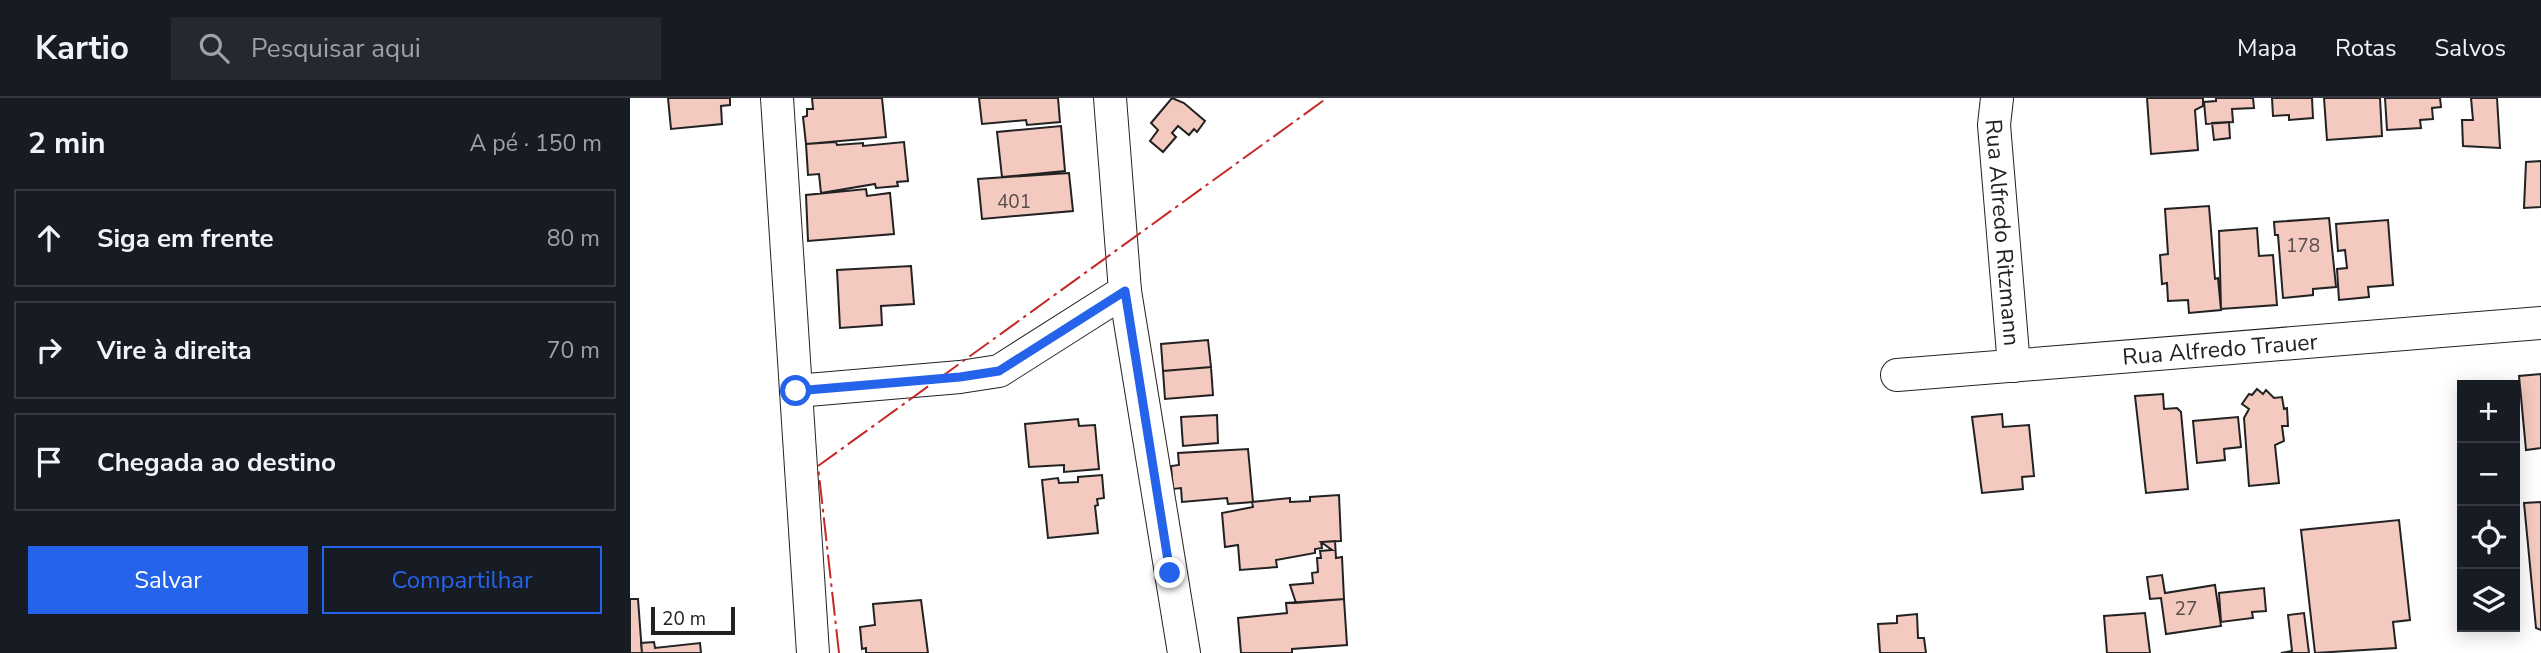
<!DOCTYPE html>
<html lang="pt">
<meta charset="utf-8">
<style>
:root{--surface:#171b24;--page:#242831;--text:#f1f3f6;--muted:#9ea1a6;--line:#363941;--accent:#2563eb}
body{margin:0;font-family:"Nunito Sans",sans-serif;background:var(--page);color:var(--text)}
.controls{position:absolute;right:21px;bottom:21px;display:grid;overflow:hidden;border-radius:0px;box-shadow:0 4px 18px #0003}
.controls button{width:63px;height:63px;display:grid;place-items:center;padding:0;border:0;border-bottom:2px solid var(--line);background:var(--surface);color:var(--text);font:35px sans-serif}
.scale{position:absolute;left:21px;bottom:18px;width:84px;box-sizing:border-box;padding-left:7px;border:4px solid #222;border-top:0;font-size:19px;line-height:24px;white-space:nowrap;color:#222;-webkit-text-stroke:5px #fff;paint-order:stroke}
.stop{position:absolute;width:21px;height:21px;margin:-16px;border:5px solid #2563eb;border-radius:50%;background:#fff}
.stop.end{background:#2563eb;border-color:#fff;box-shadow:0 2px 7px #0008}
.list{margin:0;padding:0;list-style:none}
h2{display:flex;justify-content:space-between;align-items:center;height:91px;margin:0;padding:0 28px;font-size:30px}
h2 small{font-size:23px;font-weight:400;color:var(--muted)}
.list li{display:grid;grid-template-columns:46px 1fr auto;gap:21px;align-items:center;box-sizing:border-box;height:98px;margin:0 14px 14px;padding:0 14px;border:2px solid var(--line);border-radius:0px}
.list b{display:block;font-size:26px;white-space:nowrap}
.list em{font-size:23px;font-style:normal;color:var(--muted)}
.actions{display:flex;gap:14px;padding:21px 28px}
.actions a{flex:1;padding:16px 0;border:2px solid var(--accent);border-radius:0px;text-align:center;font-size:24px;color:var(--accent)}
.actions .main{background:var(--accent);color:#fff}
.icon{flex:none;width:38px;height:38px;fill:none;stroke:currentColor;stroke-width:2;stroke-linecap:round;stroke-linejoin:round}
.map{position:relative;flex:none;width:1911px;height:555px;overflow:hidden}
header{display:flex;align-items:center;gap:42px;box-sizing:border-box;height:98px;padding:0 35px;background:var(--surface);border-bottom:2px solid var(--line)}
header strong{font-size:33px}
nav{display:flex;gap:38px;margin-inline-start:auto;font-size:24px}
.search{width:490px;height:63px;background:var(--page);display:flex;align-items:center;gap:18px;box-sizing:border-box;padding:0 24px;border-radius:0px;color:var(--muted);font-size:26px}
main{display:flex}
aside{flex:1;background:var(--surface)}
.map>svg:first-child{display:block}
.building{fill:#f3c9c0;stroke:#222;stroke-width:2}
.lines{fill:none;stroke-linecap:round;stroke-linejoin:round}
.minor-casing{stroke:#222;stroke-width:34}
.minor{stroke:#fff;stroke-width:32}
.power{stroke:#c62828;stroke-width:2;stroke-dasharray:24 5 3.5 5;stroke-linecap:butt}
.route{stroke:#2563eb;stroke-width:9}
.labels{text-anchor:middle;stroke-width:5;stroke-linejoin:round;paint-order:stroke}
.number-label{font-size:19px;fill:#564c4a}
.street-label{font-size:23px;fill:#222;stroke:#fff}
</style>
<header>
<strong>Kartio</strong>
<div class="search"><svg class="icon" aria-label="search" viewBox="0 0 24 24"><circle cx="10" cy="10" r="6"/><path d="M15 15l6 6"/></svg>Pesquisar aqui</div>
<nav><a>Mapa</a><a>Rotas</a><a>Salvos</a></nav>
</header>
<main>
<aside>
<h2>2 min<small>A pé · 150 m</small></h2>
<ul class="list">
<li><svg class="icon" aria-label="ahead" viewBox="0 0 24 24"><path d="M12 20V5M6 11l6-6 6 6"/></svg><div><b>Siga em frente</b></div><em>80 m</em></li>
<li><svg class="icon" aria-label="right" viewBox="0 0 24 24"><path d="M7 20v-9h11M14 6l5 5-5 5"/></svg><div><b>Vire à direita</b></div><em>70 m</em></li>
<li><svg class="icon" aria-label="arrive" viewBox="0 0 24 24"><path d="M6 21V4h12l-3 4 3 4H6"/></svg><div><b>Chegada ao destino</b></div></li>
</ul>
<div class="actions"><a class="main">Salvar</a><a>Compartilhar</a></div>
</aside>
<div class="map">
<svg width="1911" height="555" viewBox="0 0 1911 555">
<rect width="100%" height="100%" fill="#fff"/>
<path class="building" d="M38,0h62v7l-9,1 1,18 -51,5z
M182,0h70l4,39 -80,7 -3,-27 4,-1v-7h6z
M349,0h79l2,24 -33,3 -1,-5 -44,4z
M542,0l12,5 21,18 -8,11 -3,-3 -5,6 -11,-9 -6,7 4,4 -13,15 -13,-11 8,-11 -7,-7z
M1517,0h56v8l-8,4 3,40 -47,4z
M1586,0h37l1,10 -22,1 1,13 -27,2 -2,-22 12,-1z
M1642,0h40l1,20 -24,2v-5l-16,1z
M1694,0h56l2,38 -55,4z
M1755,0h55l1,9 -9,1 1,11 -13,1 1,8 -34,2z
M1841,0h26l3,50 -37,-2 -1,-26h11z
M1599,24l1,16 -16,2 -2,-17z
M431,28l4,45 -63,6 -5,-45z
M206,44l1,3 26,-2v3l41,-4 4,39 -11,1 1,4 -22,2 -1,-4 -54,9 -2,-19 -11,1 -2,-31z
M1911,63v46l-17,1 2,-46z
M439,75l4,38 -91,8 -4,-40z
M236,91l1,7 23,-3 4,41 -86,7 -2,-46z
M1579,108l6,73 3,-1 3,32 -32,3 -1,-13 -20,1 -1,-18 -5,1 -2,-29 8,-1 -3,-45z
M1699,120l7,69 -23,2v6l-30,3 -5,-63h-3l-1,-13z
M1758,122l5,65 -25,2 1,10 -30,3 -2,-31 10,-1 -2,-18 -7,1 -2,-27z
M1627,130l2,28 14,-1 4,50 -56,4 -2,-78z
M281,168l3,38 -33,2 1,19 -42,3 -3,-58z
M578,242l3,27 -48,4 -2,-27z
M581,269l2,28 -48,4 -2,-28z
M1911,276v74l-15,2 -7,-74z
M1627,291l6,5 3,-4 8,8 8,-1 2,12 3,-1 1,18h-6l2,15 -9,4 4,38 -30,3 -5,-68 5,-9 -7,-5 7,-10 3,1z
M1533,296l1,15 13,-1 4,4 7,77 -42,4 -11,-97z
M1372,316l1,13 26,-2 5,51 -12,1 1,12 -41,4 -10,-76z
M587,317l1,28 -35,3 -2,-29z
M1608,319l3,30 -17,2 1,11 -28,3 -4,-42z
M448,321l1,7 16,-1 4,44 -35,3v-7l-35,2 -4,-43z
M618,351l5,53 -25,2 -1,-6 -45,4 -1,-14 -8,1 -2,-23 8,-1 -1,-12z
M472,377l2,23 -7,1 1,6 -3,1 3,27 -50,5 -6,-58 16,-2 1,5 19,-1v-5z
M709,397l2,46 -20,1 1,6 -7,1v4l-39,7 1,7 -37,3 -2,-25 -13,2 -3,-34 31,-6 -1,-5 38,-4v4l20,-1v-4z
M1911,404v128l-5,-2 -12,-125z
M1769,422l11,100 -17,2 3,26 -81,5 -14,-123z
M705,443l1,17 6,-1 2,42 -48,4 -6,-18 23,-2 -1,-10 6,-1 -1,-14h4l-1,-7 12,-1 -11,-8z
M1532,477l3,18 50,-8 6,41 -55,8 -5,-36 -11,1 -3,-22z
M1634,490l2,23 -14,1 1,6 -32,4 -2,-29z
M0,501h8l4,54h-12z
M714,501l3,46 -55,4v4h-51l-3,-35 49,-5 -1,-10z
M291,502l7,53h-62v-5l-4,1 -2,-22 15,-2 -2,-21z
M1515,515l5,40h-43l-3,-37z
M1674,515l5,40h-28l11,-2 -4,-36z
M1287,516l1,24h6l2,15h-46l-2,-29 19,-1v-7z
M24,544l1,6 45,-5 1,10h-59l-1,-10z"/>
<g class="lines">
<defs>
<g id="minor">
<path d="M147,0l36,555"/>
<path d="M480,0l15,193 59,362"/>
<path id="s1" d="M1367,0l-3,27 20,241"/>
<path id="s2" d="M1267,277l644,-52"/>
<path d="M166,293l164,-14 39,-6 126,-80"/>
</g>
</defs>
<use href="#minor" class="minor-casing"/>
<use href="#minor" class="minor"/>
<path class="power" d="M209,555l-21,-187 509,-368"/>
</g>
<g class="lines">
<path class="route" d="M166,293l164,-14 39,-6 126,-80 45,282"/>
</g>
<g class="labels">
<g class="number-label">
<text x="384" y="110">401</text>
<text x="1673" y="154">178</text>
<text x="1556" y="517">27</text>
</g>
<g class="street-label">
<text dy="8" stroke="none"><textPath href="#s1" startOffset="135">Rua Alfredo Ritzmann</textPath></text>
<text dy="8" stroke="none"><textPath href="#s2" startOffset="324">Rua Alfredo Trauer</textPath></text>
</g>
</g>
</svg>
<div class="controls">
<button>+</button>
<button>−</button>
<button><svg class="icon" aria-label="locate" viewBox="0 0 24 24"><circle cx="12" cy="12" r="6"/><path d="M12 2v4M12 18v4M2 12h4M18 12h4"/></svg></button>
<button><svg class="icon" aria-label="layers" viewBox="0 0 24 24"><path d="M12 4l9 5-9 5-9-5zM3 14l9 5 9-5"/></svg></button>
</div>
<div class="scale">20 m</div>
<div class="stop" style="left:166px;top:293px"></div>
<div class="stop end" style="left:540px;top:475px"></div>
</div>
</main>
